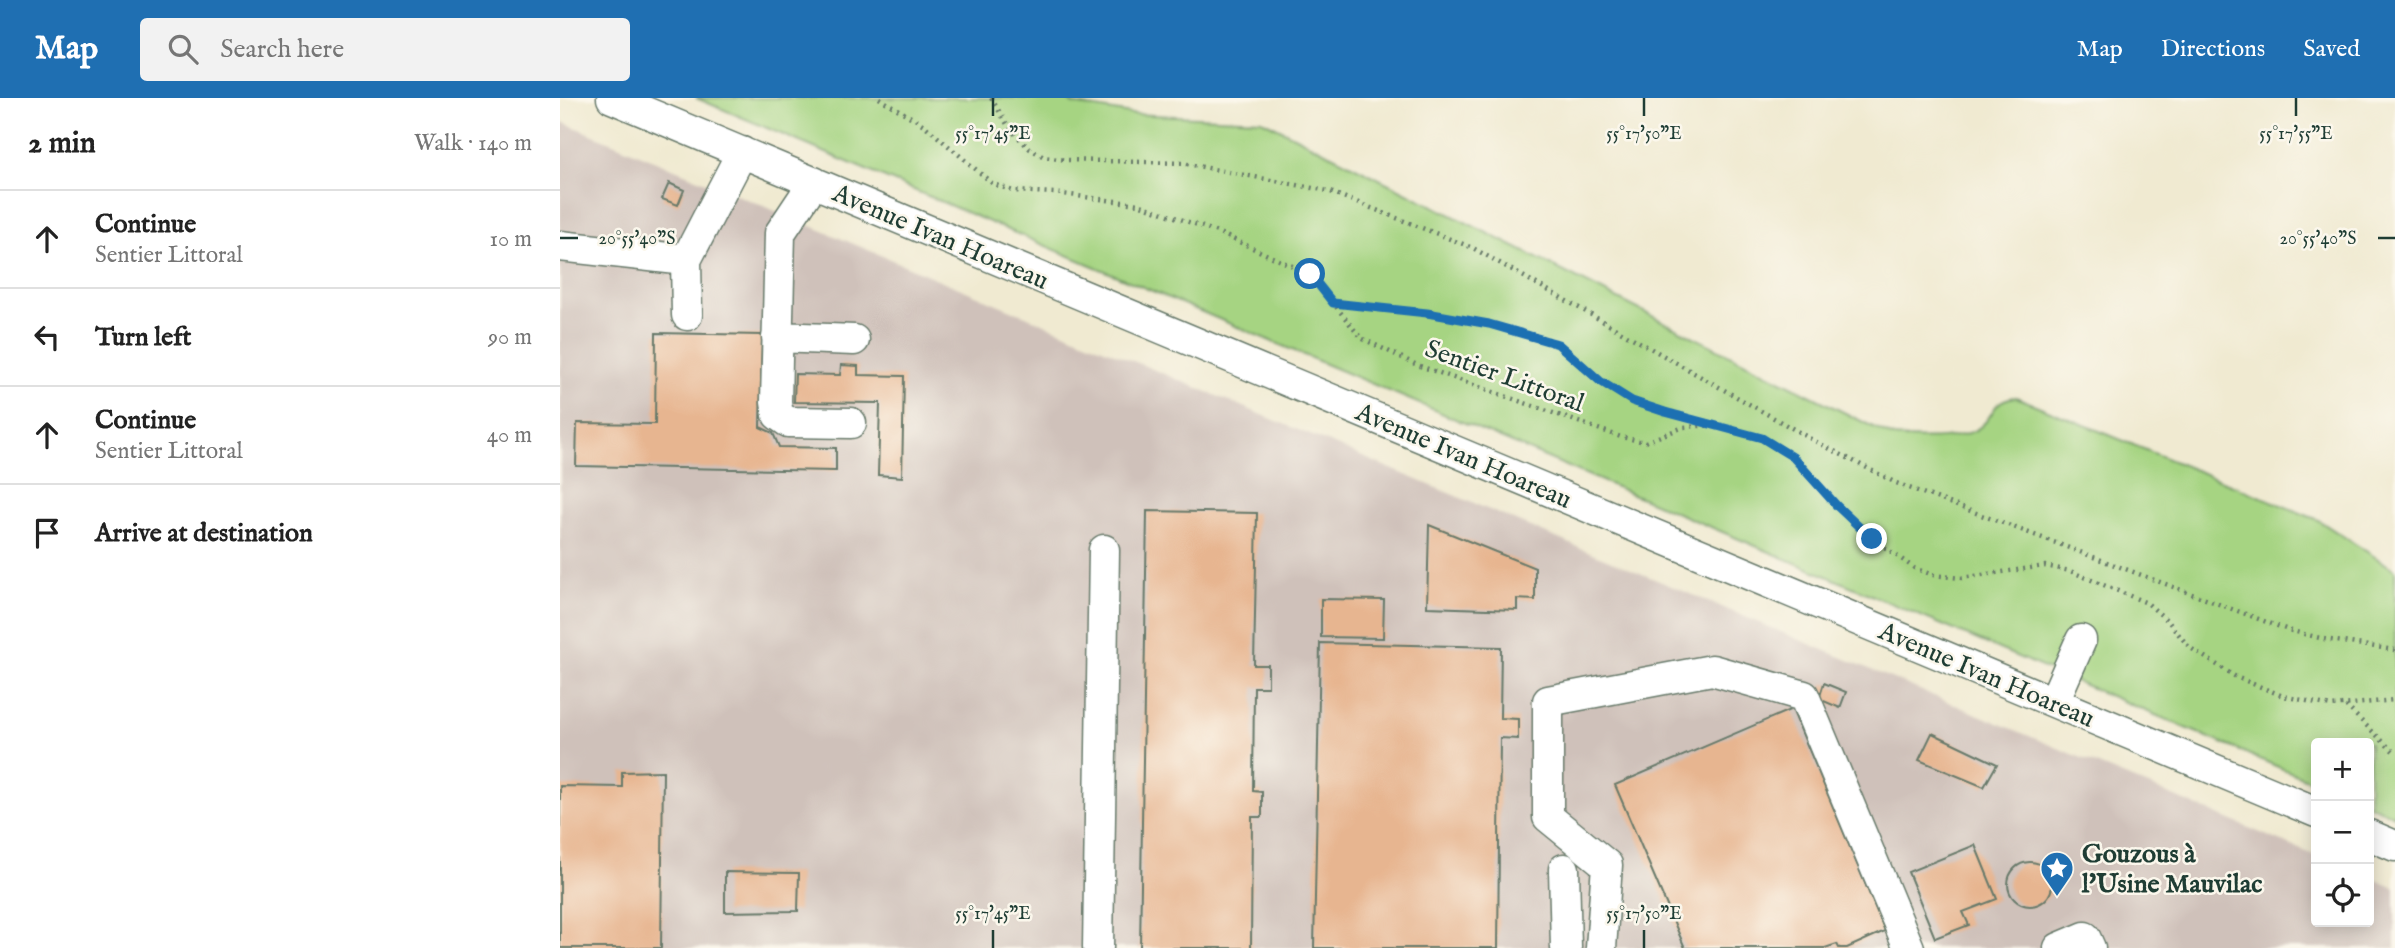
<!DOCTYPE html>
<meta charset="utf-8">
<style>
:root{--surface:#fff;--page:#f2f2f2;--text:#222;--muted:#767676;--line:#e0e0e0;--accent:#1f6fb2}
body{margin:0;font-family:"IM FELL English",serif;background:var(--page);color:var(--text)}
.controls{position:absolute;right:21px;bottom:21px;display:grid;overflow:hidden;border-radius:7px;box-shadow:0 4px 18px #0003}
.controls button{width:63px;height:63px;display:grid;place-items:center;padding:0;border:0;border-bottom:2px solid var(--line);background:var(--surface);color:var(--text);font:35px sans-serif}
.stop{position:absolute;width:21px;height:21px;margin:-16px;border:5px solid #1f6fb2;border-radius:50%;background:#fff}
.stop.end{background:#1f6fb2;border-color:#fff;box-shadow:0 2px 7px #0008}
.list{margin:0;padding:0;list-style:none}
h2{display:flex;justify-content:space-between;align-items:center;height:91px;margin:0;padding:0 28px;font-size:30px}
h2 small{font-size:23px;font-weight:400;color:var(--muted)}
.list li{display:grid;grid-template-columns:46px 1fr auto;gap:21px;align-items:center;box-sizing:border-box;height:98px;padding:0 28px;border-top:2px solid var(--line)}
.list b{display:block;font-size:26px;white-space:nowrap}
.list p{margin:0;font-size:23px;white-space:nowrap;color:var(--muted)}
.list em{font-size:23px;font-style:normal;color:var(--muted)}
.icon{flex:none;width:38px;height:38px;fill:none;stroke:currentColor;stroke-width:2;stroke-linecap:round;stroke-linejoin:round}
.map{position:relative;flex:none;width:1835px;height:850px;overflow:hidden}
header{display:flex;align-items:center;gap:42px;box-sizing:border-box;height:98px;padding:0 35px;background:var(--accent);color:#fff}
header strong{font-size:33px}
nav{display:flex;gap:38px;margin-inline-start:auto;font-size:24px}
.search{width:490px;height:63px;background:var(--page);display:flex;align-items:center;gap:18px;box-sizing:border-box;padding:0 24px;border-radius:7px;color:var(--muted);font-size:26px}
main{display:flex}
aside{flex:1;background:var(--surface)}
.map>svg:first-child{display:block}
.industrial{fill:#cfc1ba}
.green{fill:#a6d482;stroke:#62885b;stroke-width:2}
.building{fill:#e7b590}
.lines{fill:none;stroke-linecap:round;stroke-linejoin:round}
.minor-casing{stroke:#687a6b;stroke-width:33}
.path{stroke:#687a6b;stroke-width:4.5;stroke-dasharray:2 5;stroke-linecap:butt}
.minor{stroke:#fff;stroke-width:30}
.route{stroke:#1f6fb2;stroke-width:9}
.ticks{fill:none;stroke:#1f3d34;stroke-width:2.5}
.labels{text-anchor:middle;stroke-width:5;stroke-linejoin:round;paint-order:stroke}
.street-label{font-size:26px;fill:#1f3d34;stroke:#fbf7ec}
.poi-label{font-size:26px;font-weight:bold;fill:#1f3d34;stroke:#fbf7ec;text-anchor:start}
.ticks-label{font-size:18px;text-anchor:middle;fill:#1f3d34;stroke:#fbf7ec;stroke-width:5;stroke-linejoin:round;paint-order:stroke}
</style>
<header>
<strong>Map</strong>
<div class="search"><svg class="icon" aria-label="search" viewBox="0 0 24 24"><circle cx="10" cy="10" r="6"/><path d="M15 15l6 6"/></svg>Search here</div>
<nav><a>Map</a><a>Directions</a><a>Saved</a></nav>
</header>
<main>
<aside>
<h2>2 min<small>Walk · 140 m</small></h2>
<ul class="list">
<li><svg class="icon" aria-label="ahead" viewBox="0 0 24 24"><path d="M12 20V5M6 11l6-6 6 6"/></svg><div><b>Continue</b><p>Sentier Littoral</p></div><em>10 m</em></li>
<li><svg class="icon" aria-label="left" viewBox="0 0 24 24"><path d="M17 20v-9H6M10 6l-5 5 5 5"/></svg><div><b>Turn left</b></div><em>90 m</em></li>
<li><svg class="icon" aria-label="ahead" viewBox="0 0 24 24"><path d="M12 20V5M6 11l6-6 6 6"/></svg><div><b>Continue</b><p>Sentier Littoral</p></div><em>40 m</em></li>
<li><svg class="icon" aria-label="arrive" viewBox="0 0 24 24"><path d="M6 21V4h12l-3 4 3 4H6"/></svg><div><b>Arrive at destination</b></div></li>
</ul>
</aside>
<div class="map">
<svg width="1835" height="850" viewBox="0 0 1835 850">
<rect width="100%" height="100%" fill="#fbf7ec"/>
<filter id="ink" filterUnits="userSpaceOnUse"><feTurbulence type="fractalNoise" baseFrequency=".0143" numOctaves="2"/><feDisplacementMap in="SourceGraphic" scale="14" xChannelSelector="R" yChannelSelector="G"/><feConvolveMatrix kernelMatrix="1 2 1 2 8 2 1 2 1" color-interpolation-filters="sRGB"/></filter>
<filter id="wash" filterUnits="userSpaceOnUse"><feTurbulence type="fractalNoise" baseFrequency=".00686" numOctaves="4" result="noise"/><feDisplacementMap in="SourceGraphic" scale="28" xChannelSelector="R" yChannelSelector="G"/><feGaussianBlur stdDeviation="1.57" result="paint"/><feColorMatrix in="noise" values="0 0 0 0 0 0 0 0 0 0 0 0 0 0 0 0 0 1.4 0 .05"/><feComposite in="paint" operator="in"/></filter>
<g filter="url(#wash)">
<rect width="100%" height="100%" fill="#f0ead1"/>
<path class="industrial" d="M0,23l1756,735v66h53v-45l26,11v60h-1835z"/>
<path class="green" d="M136,0h368l9,6 58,10 131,6 631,317c23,2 68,5 87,-10 17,-13 10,-27 36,-30l302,123 77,50v246l-26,-11v-62h-53v40z"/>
<g id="blocks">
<path class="building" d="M109,85l15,7 -6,15 -16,-6z
M96,235l106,2 -2,92 13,6 6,14 57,1v23l-260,-5 1,-43 78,1z
M281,267l17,1v9l46,1 -2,101 -24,-2 2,-72 -86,-1 1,-28 45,1z
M587,413l110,2 -3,152h14v22h-14l-1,104 9,1v25h-10l-1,131h-111z
M869,427l106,43v32l-18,-1v11l-90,-3z
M761,501l63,1 -1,38 -62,-1z
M760,545l181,4 -1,71 18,1v20l-18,-1 -2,210h-184z
M1264,585l22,9 -6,16 -21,-9z
M1232,611l93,222 -38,17h-8l-2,-4 -12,4h-140l-70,-163z
M1372,635l65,31 -13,23 -65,-27z
M103,673l-2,177h-101v-162l62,1v-15z
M1415,747l22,54 -34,13 6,13 -34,13 -27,-66z
M1448 786a22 22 0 1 1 44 0a22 22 0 1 1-44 0Z
M165,774l74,1 -1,38 -73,1z"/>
</g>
</g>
<g filter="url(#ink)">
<use href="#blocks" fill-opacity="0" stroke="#687a6b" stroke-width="2"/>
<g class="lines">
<defs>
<path id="minor" d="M52,0l1704,714
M254,84l-34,51 -4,169 2,13 10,7 63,1
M0,148l126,14
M127,217l-1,-55 56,-108
M217,239l77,3
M1494,603l27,-61
M1809,737l26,11
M1004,771l2,79
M538,850l6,-398
M1041,850l6,-83 -59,-48v-116l164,-31 92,26 105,252
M1499,850l26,-11 5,11"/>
</defs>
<use href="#minor" class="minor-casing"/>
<path class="path" d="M319,0l45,27 69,59 20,7 42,2 83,11 79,28 93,42 51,64 56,27 204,72 24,5 39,-15 31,-2 47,13 31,19 44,49 36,33 41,29 19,7 28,3 84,-12 25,5 77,32 21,18 21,26 47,30 47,19 48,10 64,-6
M431,0l19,31 20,20 14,8 22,3 116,3 146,28 145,57 338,191 85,44 392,147 36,9 71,11
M774,205l93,10 62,11 48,12 21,7 42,38 32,20 79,23
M1786,608l49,47"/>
<use href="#minor" class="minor"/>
</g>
</g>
<g class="lines" filter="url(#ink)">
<path class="route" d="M750,176l23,29 94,10 62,11 69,20 42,37 32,20 33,11 97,26 31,19 44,49 35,33"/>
</g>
<path class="ticks" d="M433,0v18M1084,0v18M1736,0v18M0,140h18M1818,140h17M433,832v18M1084,832v18"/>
<defs>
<symbol id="sight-pin" viewBox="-11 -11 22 30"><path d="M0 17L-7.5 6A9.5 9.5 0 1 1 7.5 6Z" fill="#1f6fb2" stroke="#fbf7ec"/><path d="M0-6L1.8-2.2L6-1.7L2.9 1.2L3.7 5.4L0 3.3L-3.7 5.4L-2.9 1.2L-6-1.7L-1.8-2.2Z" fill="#fff"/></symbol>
</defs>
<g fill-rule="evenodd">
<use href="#sight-pin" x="1478" y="751" width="38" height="52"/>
</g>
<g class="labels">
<g class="street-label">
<text transform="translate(381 138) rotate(23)" y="9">Avenue Ivan Hoareau</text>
<text transform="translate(945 277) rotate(20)" y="9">Sentier Littoral</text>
<text transform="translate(904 357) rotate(23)" y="9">Avenue Ivan Hoareau</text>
<text transform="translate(1427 576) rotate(23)" y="9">Avenue Ivan Hoareau</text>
</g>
<g class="poi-label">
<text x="1522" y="764">Gouzous à<tspan x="1522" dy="30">l'Usine Mauvilac</tspan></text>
</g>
</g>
<g class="ticks-label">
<text x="433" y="41">55°17'45"E</text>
<text x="1084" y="41">55°17'50"E</text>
<text x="1736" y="41">55°17'55"E</text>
<text x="77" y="146">20°55'40"S</text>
<text x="1758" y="146">20°55'40"S</text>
<text x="433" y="821">55°17'45"E</text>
<text x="1084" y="821">55°17'50"E</text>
</g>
</svg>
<div class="controls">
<button>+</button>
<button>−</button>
<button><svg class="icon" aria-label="locate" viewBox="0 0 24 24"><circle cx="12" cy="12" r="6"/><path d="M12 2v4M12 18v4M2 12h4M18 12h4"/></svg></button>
</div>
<div class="stop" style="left:750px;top:176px"></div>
<div class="stop end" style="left:1312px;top:441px"></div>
</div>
</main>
